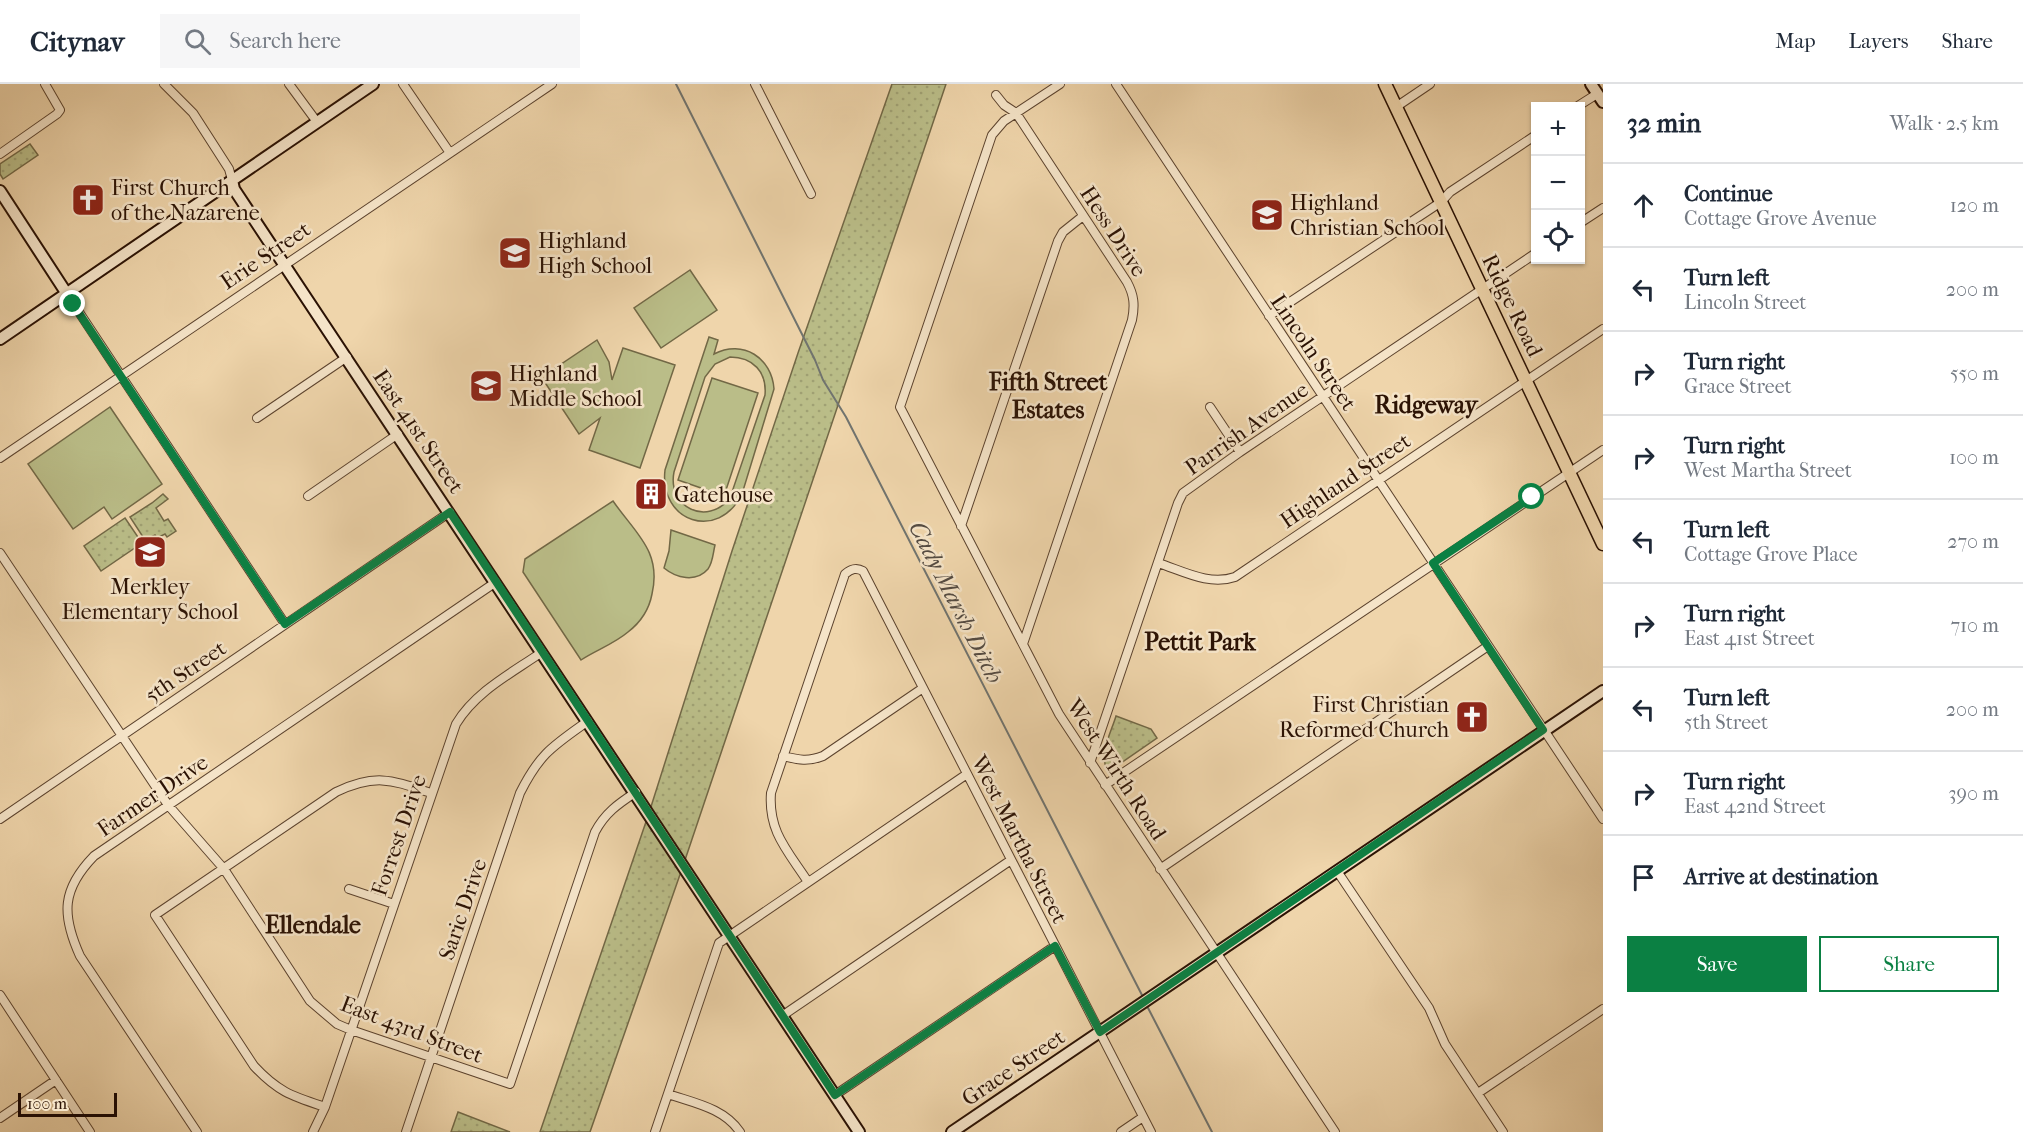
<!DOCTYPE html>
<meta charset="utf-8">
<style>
:root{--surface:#fff;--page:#f6f6f7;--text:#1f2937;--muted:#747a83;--line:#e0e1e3;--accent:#0b8043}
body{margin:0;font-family:"IM FELL French Canon",serif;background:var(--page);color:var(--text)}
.controls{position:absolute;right:18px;top:18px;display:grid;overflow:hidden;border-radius:0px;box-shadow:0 2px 4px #0004}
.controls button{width:54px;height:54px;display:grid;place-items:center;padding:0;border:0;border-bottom:2px solid var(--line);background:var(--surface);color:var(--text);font:30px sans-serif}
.scale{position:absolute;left:18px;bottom:15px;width:99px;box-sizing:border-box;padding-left:6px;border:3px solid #2b1204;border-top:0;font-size:16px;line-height:21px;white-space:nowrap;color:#2b1204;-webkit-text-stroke:4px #f5e4c8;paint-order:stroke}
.stop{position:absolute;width:18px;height:18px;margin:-14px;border:4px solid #0b8043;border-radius:50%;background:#fff}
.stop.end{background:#0b8043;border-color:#fff;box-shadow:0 2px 6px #0008}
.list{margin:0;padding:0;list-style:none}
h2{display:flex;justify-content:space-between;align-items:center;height:78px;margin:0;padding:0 24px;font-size:26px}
h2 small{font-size:20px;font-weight:400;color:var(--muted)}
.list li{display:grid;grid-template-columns:39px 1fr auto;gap:18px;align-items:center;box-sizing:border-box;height:84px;padding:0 24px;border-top:2px solid var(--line)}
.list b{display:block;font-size:22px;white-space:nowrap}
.list p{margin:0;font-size:20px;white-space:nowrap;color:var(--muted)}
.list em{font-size:20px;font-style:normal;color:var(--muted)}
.actions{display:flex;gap:12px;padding:18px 24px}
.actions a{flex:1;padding:14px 0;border:2px solid var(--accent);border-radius:0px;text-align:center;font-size:21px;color:var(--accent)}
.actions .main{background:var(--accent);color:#fff}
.icon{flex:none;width:33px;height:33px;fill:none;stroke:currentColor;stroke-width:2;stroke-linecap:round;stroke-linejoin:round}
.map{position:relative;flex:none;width:1603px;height:1048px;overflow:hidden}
header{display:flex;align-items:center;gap:36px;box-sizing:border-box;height:84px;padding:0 30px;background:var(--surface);border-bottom:2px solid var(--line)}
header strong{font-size:28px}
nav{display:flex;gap:33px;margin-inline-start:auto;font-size:21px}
.search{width:420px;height:54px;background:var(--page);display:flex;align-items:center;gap:15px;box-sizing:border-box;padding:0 21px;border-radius:0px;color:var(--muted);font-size:22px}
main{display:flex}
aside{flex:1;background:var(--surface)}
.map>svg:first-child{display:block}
.grass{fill:url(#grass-dots);stroke:#726846;stroke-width:1.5}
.garden{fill:#babd88;stroke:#726846;stroke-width:1.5;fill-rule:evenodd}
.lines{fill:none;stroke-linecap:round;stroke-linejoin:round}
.stream{stroke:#71746f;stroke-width:2}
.street-casing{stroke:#5c432e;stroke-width:10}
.secondary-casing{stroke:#2b1204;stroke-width:14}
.primary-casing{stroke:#2b1204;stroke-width:15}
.street{stroke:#f5e4c8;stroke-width:8}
.secondary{stroke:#f5e4c8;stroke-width:10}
.primary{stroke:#efd5ab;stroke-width:12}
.route{stroke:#0b8043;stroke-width:8}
.labels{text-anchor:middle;stroke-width:5;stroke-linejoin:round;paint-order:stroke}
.poi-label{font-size:22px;fill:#2b1204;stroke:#f5e4c8;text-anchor:start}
.street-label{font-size:22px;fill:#2b1204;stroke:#f5e4c8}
.neighbourhood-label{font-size:24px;font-weight:bold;fill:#2b1204;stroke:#f5e4c8}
.water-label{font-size:24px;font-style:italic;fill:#544b42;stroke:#f5e4c8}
</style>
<header>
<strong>Citynav</strong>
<div class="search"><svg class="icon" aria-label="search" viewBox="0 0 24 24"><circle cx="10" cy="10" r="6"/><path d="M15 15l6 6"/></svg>Search here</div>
<nav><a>Map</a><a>Layers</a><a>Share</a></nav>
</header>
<main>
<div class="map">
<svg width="1603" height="1048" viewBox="0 0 1603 1048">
<defs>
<pattern id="grass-dots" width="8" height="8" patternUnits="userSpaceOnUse" patternTransform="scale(1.5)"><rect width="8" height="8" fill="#babd88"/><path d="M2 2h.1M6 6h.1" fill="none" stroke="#a0a174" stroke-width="1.8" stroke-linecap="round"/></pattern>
</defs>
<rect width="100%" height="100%" fill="#efd5ab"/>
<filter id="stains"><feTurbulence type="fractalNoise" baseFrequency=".00333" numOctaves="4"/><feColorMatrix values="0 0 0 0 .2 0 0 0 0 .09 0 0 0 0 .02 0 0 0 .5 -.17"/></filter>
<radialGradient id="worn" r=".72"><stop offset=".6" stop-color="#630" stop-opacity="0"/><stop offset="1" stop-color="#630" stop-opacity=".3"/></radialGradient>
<path class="grass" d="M892,0h54l-263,782 -93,266h-50l109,-319 83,-262 66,-198z
M30,60l8,11 -35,24 -3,-5v-10z
M163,410l5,5 -12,9 8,13 4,-2 8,12 -9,6 -2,-3 -8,4 -2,-3 -10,5 -15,-23 22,-14z
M125,434l17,25 -41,28 -17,-25z
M1116,632l35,13 6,9 -49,34c-10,-17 3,-39 8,-56z
M458,1028l52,20h-59z"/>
<path class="garden" d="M690,186l27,40 -56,38 -27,-40z
M709,253l9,3 -4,14c29,-15 58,4 60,35l-32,105c-24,48 -83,28 -77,-24zM730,273c23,0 37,15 35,38l-35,103c-23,29 -63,9 -56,-26l31,-95 10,-13z
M597,256l12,22 3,18 11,-32 52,17 -35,103 -51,-18 11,-32 -21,16 -35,-53 1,-6z
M712,294l46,15 -34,103 -46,-16z
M110,323l52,77 -50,35 -8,-12 -31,22 -45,-65z
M613,417c22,32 49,50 39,93 -3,16 -11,28 -24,38 -14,12 -32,18 -47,28l-58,-88 2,-13z
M671,446l44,15c-2,8 -2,17 -7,24 -12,14 -32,9 -44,-1l5,-17z"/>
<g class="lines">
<path class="stream" d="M676,0l139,276 8,20 23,37 298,582
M1146,920l66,128"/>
<defs>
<path id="street" d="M164,0l29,29 36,56 3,11
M289,0l28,38
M403,0l47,69
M755,0l56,110
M1060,0l-56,37 -12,14 -92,272 159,307 276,418
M1116,0l487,735
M996,11l8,10 12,8 111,169c7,13 8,23 5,38l-109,324
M1578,22l19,-12
M1396,23l34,-23
M0,70l57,-40 3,-4 -15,-26
M1580,139l23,-15
M67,210l218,330
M1269,232l172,-114 9,-10 86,-57
M1210,323l30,45
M257,334l90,-61
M0,374l552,-374
M308,412l90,-62
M961,442l97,-285 5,-9 20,-16
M0,469l168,252 56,64 86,132 27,23 14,6 159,54 85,-252c10,-19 23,-28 41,-40
M1158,479c25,8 51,23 77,14l368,-248
M783,672c16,4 25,6 40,0l100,-68
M1090,679l88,-260 5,-10 57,-41 296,-199
M1105,701l498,-335
M0,735l450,-307
M1160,785l328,-223
M1337,787l92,137 16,36 58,88
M808,798c-20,-31 -40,-50 -37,-89l74,-219c6,-5 11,-7 18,-3l288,561
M349,805l45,15
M0,911l90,137
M782,932l229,-156
M1478,1009l125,-84
M668,1010c26,9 56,14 72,38
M835,1011l220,-149
M325,1023c-33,-11 -47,-15 -71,-41l-99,-151 181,-123c40,-19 56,-12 95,1
M0,1034l56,-38
M197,1048l-117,-176c-19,-42 -18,-67 14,-100l402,-274
M313,1048l12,-25 131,-383c20,-33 56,-51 86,-72
M406,1048l114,-339c20,-40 33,-47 68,-72
M655,1048l64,-189 248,-169
M1121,1048l22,-15"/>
<path id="secondary" d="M1591,0l12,18
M232,96l2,9 625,943
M0,107l67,103
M0,255l373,-255
M952,1048l651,-441"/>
<path id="primary" d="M1385,0l218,460"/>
</defs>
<use href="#street" class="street-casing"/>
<use href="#secondary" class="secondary-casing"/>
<use href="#primary" class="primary-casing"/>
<use href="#street" class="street"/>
<use href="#secondary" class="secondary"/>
<use href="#primary" class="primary"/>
</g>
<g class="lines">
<path class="route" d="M73,220l212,320 165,-112 385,583 220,-149 45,86 443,-302 -110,-167 99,-66"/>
</g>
<defs>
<symbol id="church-square" viewBox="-11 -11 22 22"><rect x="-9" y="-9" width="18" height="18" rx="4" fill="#8f2418" stroke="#f5e4c8"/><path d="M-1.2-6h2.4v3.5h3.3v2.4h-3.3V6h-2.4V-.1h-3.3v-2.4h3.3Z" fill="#fff"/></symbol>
<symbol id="school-square" viewBox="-11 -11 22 22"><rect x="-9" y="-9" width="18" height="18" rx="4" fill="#8f2418" stroke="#f5e4c8"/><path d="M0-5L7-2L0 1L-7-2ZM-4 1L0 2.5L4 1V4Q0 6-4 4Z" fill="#fff"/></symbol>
<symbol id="building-square" viewBox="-11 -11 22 22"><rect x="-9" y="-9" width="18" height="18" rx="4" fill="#8f2418" stroke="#f5e4c8"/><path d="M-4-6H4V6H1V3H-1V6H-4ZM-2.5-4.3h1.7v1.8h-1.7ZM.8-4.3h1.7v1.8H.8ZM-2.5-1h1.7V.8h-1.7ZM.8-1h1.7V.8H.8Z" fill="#fff"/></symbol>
</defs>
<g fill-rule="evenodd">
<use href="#church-square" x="69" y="97" width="38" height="38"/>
<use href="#school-square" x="1248" y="112" width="38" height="38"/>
<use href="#school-square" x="496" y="150" width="38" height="38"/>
<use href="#school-square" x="467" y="283" width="38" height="38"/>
<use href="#building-square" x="632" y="391" width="38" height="38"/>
<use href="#school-square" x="131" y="449" width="38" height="38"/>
<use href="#church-square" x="1453" y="614" width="38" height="38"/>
</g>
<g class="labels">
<g class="poi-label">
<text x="111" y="111">First Church<tspan x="111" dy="25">of the Nazarene</tspan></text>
<text x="1290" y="126">Highland<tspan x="1290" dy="25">Christian School</tspan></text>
<text x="538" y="164">Highland<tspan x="538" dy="25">High School</tspan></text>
<text x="509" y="297">Highland<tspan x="509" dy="25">Middle School</tspan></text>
<text x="674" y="418">Gatehouse</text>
<text x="150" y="510" text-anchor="middle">Merkley<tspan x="150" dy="25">Elementary School</tspan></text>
<text x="1449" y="628" text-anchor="end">First Christian<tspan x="1449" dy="25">Reformed Church</tspan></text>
</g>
<g class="street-label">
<text transform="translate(1114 147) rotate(57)" y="8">Hess Drive</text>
<text transform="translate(265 171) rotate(-34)" y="8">Erie Street</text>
<text transform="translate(1513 221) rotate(64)" y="8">Ridge Road</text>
<text transform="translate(1314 268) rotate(56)" y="8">Lincoln Street</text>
<text transform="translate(1246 344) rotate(-35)" y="8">Parrish Avenue</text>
<text transform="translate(419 347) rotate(56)" y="8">East 41st Street</text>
<text transform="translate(1345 396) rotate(-34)" y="8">Highland Street</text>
<text transform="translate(185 587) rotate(-34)" y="8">5th Street</text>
<text transform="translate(1117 685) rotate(57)" y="8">West Wirth Road</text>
<text transform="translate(152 711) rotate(-34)" y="8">Farmer Drive</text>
<text transform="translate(398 751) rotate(-71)" y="8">Forrest Drive</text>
<text transform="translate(1020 755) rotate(63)" y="8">West Martha Street</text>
<text transform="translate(462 825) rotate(-71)" y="8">Saric Drive</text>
<text transform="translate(412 945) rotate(21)" y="8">East 43rd Street</text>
<text transform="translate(1013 983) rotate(-34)" y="8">Grace Street</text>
</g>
<g class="neighbourhood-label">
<text x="1048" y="306">Fifth Street<tspan x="1048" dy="28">Estates</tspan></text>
<text x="1426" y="329">Ridgeway</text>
<text x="1200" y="566">Pettit Park</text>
<text x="313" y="849">Ellendale</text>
</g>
<g class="water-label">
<text transform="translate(956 518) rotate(63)" y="8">Cady Marsh Ditch</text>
</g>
</g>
<rect width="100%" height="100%" filter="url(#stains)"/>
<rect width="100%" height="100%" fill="url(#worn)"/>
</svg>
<div class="controls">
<button>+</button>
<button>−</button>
<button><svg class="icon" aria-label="locate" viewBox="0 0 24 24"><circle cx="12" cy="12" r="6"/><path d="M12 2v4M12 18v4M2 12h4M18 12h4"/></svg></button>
</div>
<div class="scale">100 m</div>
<div class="stop" style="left:1532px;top:413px"></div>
<div class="stop end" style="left:73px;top:220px"></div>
</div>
<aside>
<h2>32 min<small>Walk · 2.5 km</small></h2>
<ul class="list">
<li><svg class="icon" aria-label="ahead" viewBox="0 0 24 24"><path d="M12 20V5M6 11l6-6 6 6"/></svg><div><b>Continue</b><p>Cottage Grove Avenue</p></div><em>120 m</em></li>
<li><svg class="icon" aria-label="left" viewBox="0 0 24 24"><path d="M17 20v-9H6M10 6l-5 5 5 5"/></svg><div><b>Turn left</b><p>Lincoln Street</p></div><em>200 m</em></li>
<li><svg class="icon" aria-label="right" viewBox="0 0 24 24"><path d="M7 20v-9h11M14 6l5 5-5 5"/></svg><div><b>Turn right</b><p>Grace Street</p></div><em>550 m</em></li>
<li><svg class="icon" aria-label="right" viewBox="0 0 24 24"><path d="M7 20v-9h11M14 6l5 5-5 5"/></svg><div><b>Turn right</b><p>West Martha Street</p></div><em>100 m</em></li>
<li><svg class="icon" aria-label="left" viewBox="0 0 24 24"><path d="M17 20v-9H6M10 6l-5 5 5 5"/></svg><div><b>Turn left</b><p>Cottage Grove Place</p></div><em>270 m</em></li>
<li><svg class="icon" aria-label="right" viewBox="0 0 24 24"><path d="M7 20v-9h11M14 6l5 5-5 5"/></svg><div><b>Turn right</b><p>East 41st Street</p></div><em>710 m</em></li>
<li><svg class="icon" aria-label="left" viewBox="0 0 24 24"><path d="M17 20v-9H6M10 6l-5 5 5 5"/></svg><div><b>Turn left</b><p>5th Street</p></div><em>200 m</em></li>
<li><svg class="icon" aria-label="right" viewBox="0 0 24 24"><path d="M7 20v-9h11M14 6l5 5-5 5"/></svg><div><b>Turn right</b><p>East 42nd Street</p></div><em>390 m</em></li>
<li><svg class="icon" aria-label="arrive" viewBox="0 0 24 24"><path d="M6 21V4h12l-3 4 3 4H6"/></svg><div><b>Arrive at destination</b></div></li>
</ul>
<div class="actions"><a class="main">Save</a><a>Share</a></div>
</aside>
</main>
